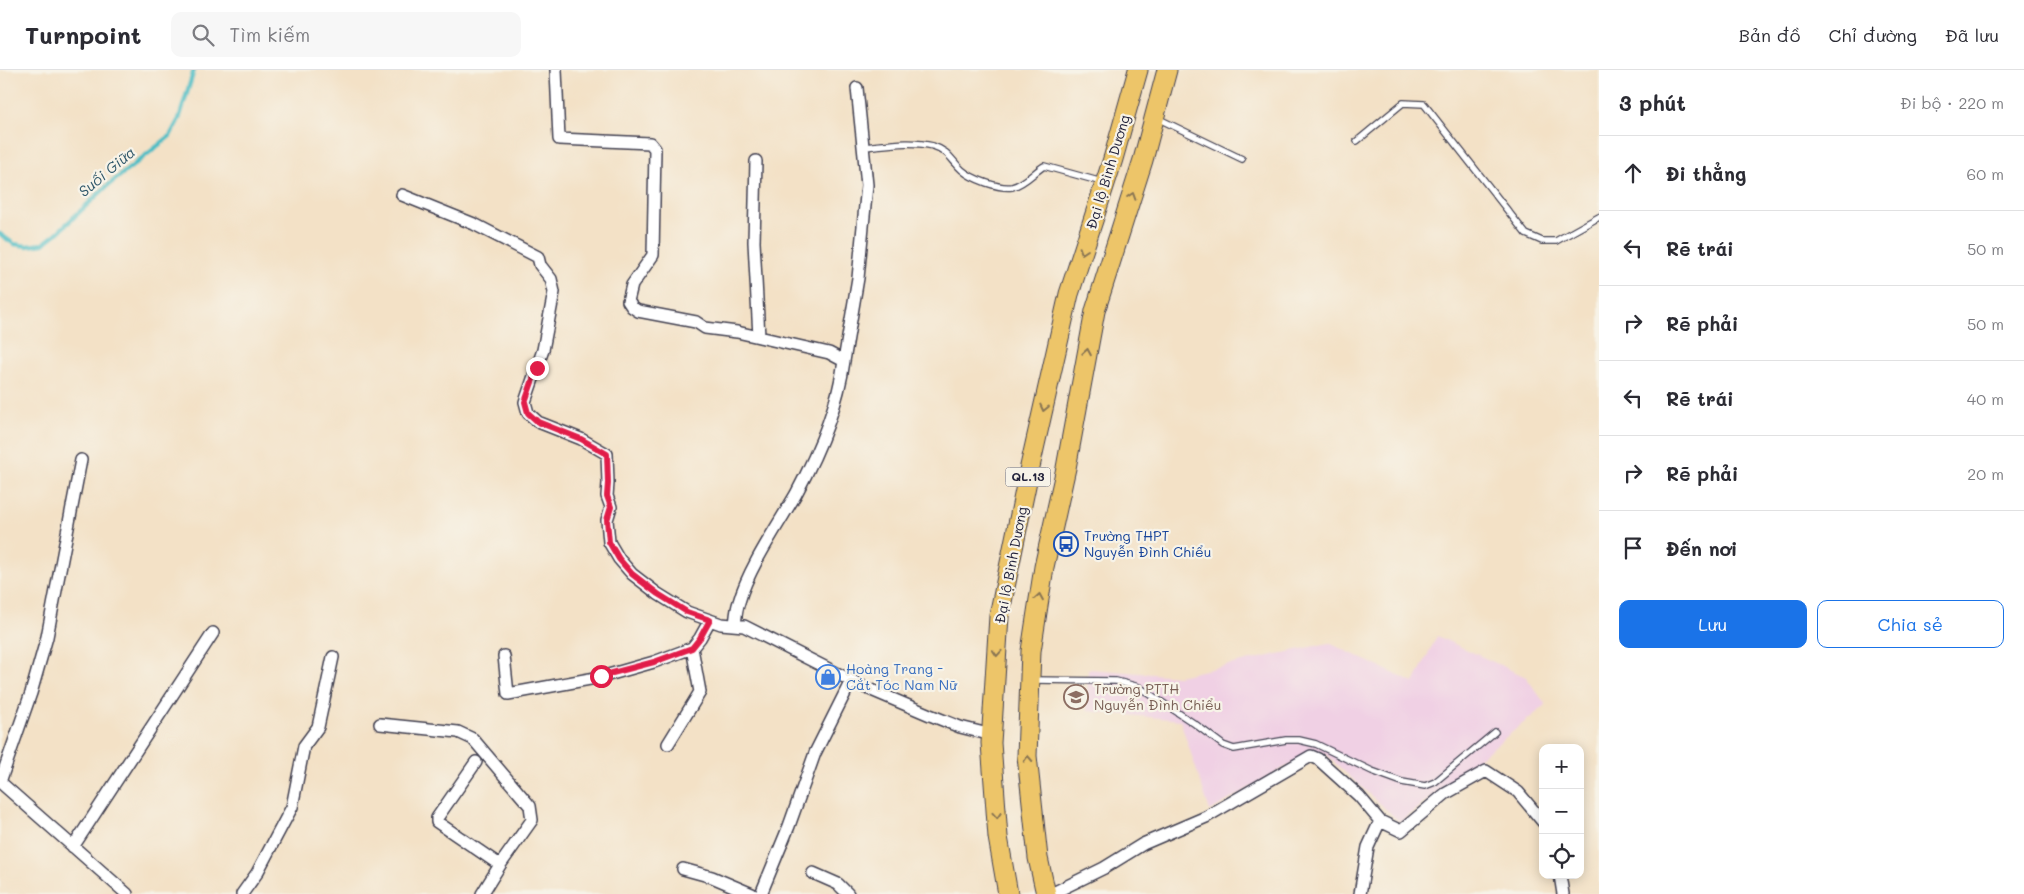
<!DOCTYPE html>
<html lang="vi">
<meta charset="utf-8">
<style>
:root{--surface:#fff;--page:#f7f7f7;--text:#2b2b33;--muted:#7c7c81;--line:#e1e1e2;--accent:#1a73e8}
body{margin:0;font-family:Mali,sans-serif;background:var(--page);color:var(--text)}
.controls{position:absolute;right:15px;bottom:15px;display:grid;overflow:hidden;border-radius:10px;box-shadow:0 2px 12px #0003}
.controls button{width:45px;height:45px;display:grid;place-items:center;padding:0;border:0;border-bottom:1px solid var(--line);background:var(--surface);color:var(--text);font:25px sans-serif}
.stop{position:absolute;width:15px;height:15px;margin:-11px;border:4px solid #e11d48;border-radius:50%;background:#fff}
.stop.end{background:#e11d48;border-color:#fff;box-shadow:0 1px 5px #0008}
.list{margin:0;padding:0;list-style:none}
h2{display:flex;justify-content:space-between;align-items:center;height:65px;margin:0;padding:0 20px;font-size:21px}
h2 small{font-size:16px;font-weight:400;color:var(--muted)}
.list li{display:grid;grid-template-columns:32px 1fr auto;gap:15px;align-items:center;box-sizing:border-box;height:75px;padding:0 20px;border-top:1px solid var(--line)}
.list b{display:block;font-size:19px;white-space:nowrap}
.list em{font-size:16px;font-style:normal;color:var(--muted)}
.actions{display:flex;gap:10px;padding:15px 20px}
.actions a{flex:1;padding:11px 0;border:1px solid var(--accent);border-radius:10px;text-align:center;font-size:18px;color:var(--accent)}
.actions .main{background:var(--accent);color:#fff}
.icon{flex:none;width:28px;height:28px;fill:none;stroke:currentColor;stroke-width:2;stroke-linecap:round;stroke-linejoin:round}
.map{position:relative;flex:none;width:1599px;height:824px;overflow:hidden}
header{display:flex;align-items:center;gap:30px;box-sizing:border-box;height:70px;padding:0 25px;background:var(--surface);border-bottom:1px solid var(--line)}
header strong{font-size:24px}
nav{display:flex;gap:28px;margin-inline-start:auto;font-size:18px}
.search{width:350px;height:45px;background:var(--page);display:flex;align-items:center;gap:12px;box-sizing:border-box;padding:0 18px;border-radius:10px;color:var(--muted);font-size:19px}
main{display:flex}
aside{flex:1;background:var(--surface)}
.map>svg:first-child{display:block}
.built{fill:#f0d0e4}
.lines{fill:none;stroke-linecap:round;stroke-linejoin:round}
.stream{stroke:#4fbec5;stroke-width:4.5}
.service-casing{stroke:#413f50;stroke-width:8}
.minor-casing{stroke:#413f50;stroke-width:14}
.trunk-casing{stroke:#413f50;stroke-width:21}
.service{stroke:#fff;stroke-width:5.5}
.minor{stroke:#fff;stroke-width:11}
.trunk{stroke:#edc569;stroke-width:19}
.oneway{stroke:#887452}
.route{stroke:#e11d48;stroke-width:6}
.labels{text-anchor:middle;stroke-width:4.5;stroke-linejoin:round;paint-order:stroke}
.shield{fill:#f7f3e8;stroke:#62616f;stroke-width:1}
.shield-label{font-size:12px;font-weight:bold;fill:#22223b}
.street-label{font-size:14px;fill:#22223b;stroke:#f7f3e8}
.transit-label{font-size:14px;fill:#164399;stroke:#f7f3e8;text-anchor:start}
.shop-label{font-size:14px;fill:#366cbe;stroke:#f7f3e8;text-anchor:start}
.education-label{font-size:14px;fill:#785e54;stroke:#f7f3e8;text-anchor:start}
.water-label{font-size:15px;font-style:italic;fill:#32596b;stroke:#f7f3e8}
</style>
<header>
<strong>Turnpoint</strong>
<div class="search"><svg class="icon" aria-label="search" viewBox="0 0 24 24"><circle cx="10" cy="10" r="6"/><path d="M15 15l6 6"/></svg>Tìm kiếm</div>
<nav><a>Bản đồ</a><a>Chỉ đường</a><a>Đã lưu</a></nav>
</header>
<main>
<div class="map">
<svg width="1599" height="824" viewBox="0 0 1599 824">
<rect width="100%" height="100%" fill="#f7f3e8"/>
<filter id="ink" filterUnits="userSpaceOnUse"><feTurbulence type="fractalNoise" baseFrequency=".02" numOctaves="2"/><feDisplacementMap in="SourceGraphic" scale="10" xChannelSelector="R" yChannelSelector="G"/><feConvolveMatrix kernelMatrix="1 2 1 2 8 2 1 2 1" color-interpolation-filters="sRGB"/></filter>
<filter id="wash" filterUnits="userSpaceOnUse"><feTurbulence type="fractalNoise" baseFrequency=".0096" numOctaves="4" result="noise"/><feDisplacementMap in="SourceGraphic" scale="20" xChannelSelector="R" yChannelSelector="G"/><feGaussianBlur stdDeviation="1.12" result="paint"/><feColorMatrix in="noise" values="0 0 0 0 0 0 0 0 0 0 0 0 0 0 0 0 0 1.4 0 .05"/><feComposite in="paint" operator="in"/></filter>
<g filter="url(#wash)">
<rect width="100%" height="100%" fill="#f3e1c6"/>
<path class="built" d="M1437,566l89,41 20,28 -146,117 -75,-68 -12,-3 -103,60 -30,-91 -93,-9 1,-42 90,7 151,-33 85,40z"/>
<g class="lines">
<path class="stream" d="M0,164l14,10 13,2 16,-2 13,-10 50,-47 64,-51 9,-17 15,-49"/>
</g>
</g>
<g filter="url(#ink)">
<g class="lines">
<defs>
<path id="service" d="M1157,48l85,41
M1357,71l46,-38 21,1 102,130 16,7h14l43,-24
M864,77c22,-2 47,-7 69,-1 16,5 18,14 29,24 10,9 37,19 50,17 13,-3 22,-15 32,-21l58,16
M1032,610l84,1 23,6 56,37 28,21 11,4 52,-9h13l17,4 56,27 30,11 23,4 10,-4 60,-50"/>
<path id="minor" d="M556,0l3,69 91,4 5,6 -2,106 -21,30 -4,16 4,6 6,4 58,11 9,6 32,4 22,5
M402,125l72,29 64,33 2,8 11,14 3,13 -11,58 -18,52 3,11 10,9 43,17 26,15 1,29 -1,13 4,11 -4,13 2,22 10,17 13,15 26,20 29,18 34,12 23,2 118,60 68,29 30,12 32,8
M844,291l14,-83 9,-93 -10,-97
M735,555c1,-7 1,-15 4,-23 9,-33 39,-77 57,-108 22,-41 42,-87 48,-133l-15,-8 -70,-16 -5,-95 2,-81
M504,586l4,38 93,-17 53,-15 38,-14 8,-10 10,-18
M380,654l78,8 15,7 57,67 2,14 -32,45 -18,29
M668,674l32,-52 -8,-44
M476,692l-39,56v4l63,43
M0,712l31,-89 16,-56 34,-177
M0,712l127,112
M73,777l140,-214
M683,799l29,8 40,17
M813,803l25,11 10,10
M1560,805l3,19
M242,824l15,-21 35,-66 12,-61 14,-19 15,-70
M761,824l28,-68 26,-73 36,-72
M1051,824l53,-26 39,-24 63,-27 105,-61 7,3 41,37 21,25
M1360,824l8,-47 12,-26 21,10 44,-37 41,-23 32,21 25,30"/>
<path id="trunk" d="M1008,824l-10,-57 -7,-94 8,-127 30,-145 40,-177 44,-135 25,-89
M1046,824l-8,-36 -11,-102 4,-105 13,-84 22,-99 29,-157 48,-151 24,-90"/>
</defs>
<use href="#service" class="service-casing"/>
<use href="#minor" class="minor-casing"/>
<use href="#trunk" class="trunk-casing"/>
<use href="#service" class="service"/>
<use href="#minor" class="minor"/>
<use href="#trunk" class="trunk"/>
</g>
<defs><path id="oneway-chevron" d="M-2-3.5L2.5 0L-2 3.5" fill="none" stroke-width="1.6" stroke-linecap="round" stroke-linejoin="round" transform="scale(1.25)"/></defs>
<g class="oneway">
<use href="#oneway-chevron" transform="translate(1132 126) rotate(-72)"/>
<use href="#oneway-chevron" transform="translate(1083 181) rotate(108)"/>
<use href="#oneway-chevron" transform="translate(1087 282) rotate(-80)"/>
<use href="#oneway-chevron" transform="translate(1044 338) rotate(103)"/>
<use href="#oneway-chevron" transform="translate(1039 527) rotate(-81)"/>
<use href="#oneway-chevron" transform="translate(997 583) rotate(94)"/>
<use href="#oneway-chevron" transform="translate(1028 689) rotate(-93)"/>
<use href="#oneway-chevron" transform="translate(997 745) rotate(86)"/>
</g>
</g>
<g class="lines" filter="url(#ink)">
<path class="route" d="M537,298l-12,34 3,11 10,9 43,17 26,15 1,29 -1,13 4,11 -4,13 2,22 10,17 13,15 26,20 29,18 23,8 -10,18 -8,10 -38,14 -53,14"/>
</g>
<defs>
<symbol id="bus-ring" viewBox="-11 -11 22 22"><circle r="9.5" fill="#f7f3e8" stroke="#1a4fb4" stroke-width="1.5"/><path d="M-5-6H5V4H4V6H2V4H-2V6H-4V4H-5ZM-3.5-4V0h7V-4ZM-3.5 1.2v1.5H-2V1.2ZM2 1.2v1.5H3.5V1.2Z" fill="#1a4fb4"/></symbol>
<symbol id="shop-ring" viewBox="-11 -11 22 22"><circle r="9.5" fill="#f7f3e8" stroke="#3f7fe0" stroke-width="1.5"/><path d="M-5-2.5h2.3a2.7 3.5 0 0 1 5.4 0H5L5.5 6h-11ZM-1.5-2.5h3a1.5 2.3 0 0 0-3 0Z" fill="#3f7fe0"/></symbol>
<symbol id="school-ring" viewBox="-11 -11 22 22"><circle r="9.5" fill="#f7f3e8" stroke="#8d6e63" stroke-width="1.5"/><path d="M0-5L7-2L0 1L-7-2ZM-4 1L0 2.5L4 1V4Q0 6-4 4Z" fill="#8d6e63"/></symbol>
</defs>
<g fill-rule="evenodd">
<use href="#bus-ring" x="1052" y="460" width="28" height="28"/>
<use href="#shop-ring" x="814" y="593" width="28" height="28"/>
<use href="#school-ring" x="1062" y="613" width="28" height="28"/>
</g>
<g class="labels">
<rect class="shield" x="1005.5" y="397.5" width="45" height="19" rx="4"/>
<g class="shield-label">
<text x="1028" y="411">QL.13</text>
</g>
<g class="street-label">
<text transform="translate(1108 102) rotate(-73)" y="5">Đại lộ Bình Dương</text>
<text transform="translate(1011 495) rotate(-79)" y="5">Đại lộ Bình Dương</text>
</g>
<g class="transit-label">
<text x="1084" y="471">Trường THPT<tspan x="1084" dy="16">Nguyễn Đình Chiểu</tspan></text>
</g>
<g class="shop-label">
<text x="846" y="604">Hoàng Trang -<tspan x="846" dy="16">Cắt Tóc Nam Nữ</tspan></text>
</g>
<g class="education-label">
<text x="1094" y="624">Trường PTTH<tspan x="1094" dy="16">Nguyễn Đình Chiểu</tspan></text>
</g>
<g class="water-label">
<text transform="translate(107 102) rotate(-40)" y="5">Suối Giữa</text>
</g>
</g>
</svg>
<div class="controls">
<button>+</button>
<button>−</button>
<button><svg class="icon" aria-label="locate" viewBox="0 0 24 24"><circle cx="12" cy="12" r="6"/><path d="M12 2v4M12 18v4M2 12h4M18 12h4"/></svg></button>
</div>
<div class="stop" style="left:601px;top:606px"></div>
<div class="stop end" style="left:537px;top:298px"></div>
</div>
<aside>
<h2>3 phút<small>Đi bộ · 220 m</small></h2>
<ul class="list">
<li><svg class="icon" aria-label="ahead" viewBox="0 0 24 24"><path d="M12 20V5M6 11l6-6 6 6"/></svg><div><b>Đi thẳng</b></div><em>60 m</em></li>
<li><svg class="icon" aria-label="left" viewBox="0 0 24 24"><path d="M17 20v-9H6M10 6l-5 5 5 5"/></svg><div><b>Rẽ trái</b></div><em>50 m</em></li>
<li><svg class="icon" aria-label="right" viewBox="0 0 24 24"><path d="M7 20v-9h11M14 6l5 5-5 5"/></svg><div><b>Rẽ phải</b></div><em>50 m</em></li>
<li><svg class="icon" aria-label="left" viewBox="0 0 24 24"><path d="M17 20v-9H6M10 6l-5 5 5 5"/></svg><div><b>Rẽ trái</b></div><em>40 m</em></li>
<li><svg class="icon" aria-label="right" viewBox="0 0 24 24"><path d="M7 20v-9h11M14 6l5 5-5 5"/></svg><div><b>Rẽ phải</b></div><em>20 m</em></li>
<li><svg class="icon" aria-label="arrive" viewBox="0 0 24 24"><path d="M6 21V4h12l-3 4 3 4H6"/></svg><div><b>Đến nơi</b></div></li>
</ul>
<div class="actions"><a class="main">Lưu</a><a>Chia sẻ</a></div>
</aside>
</main>
